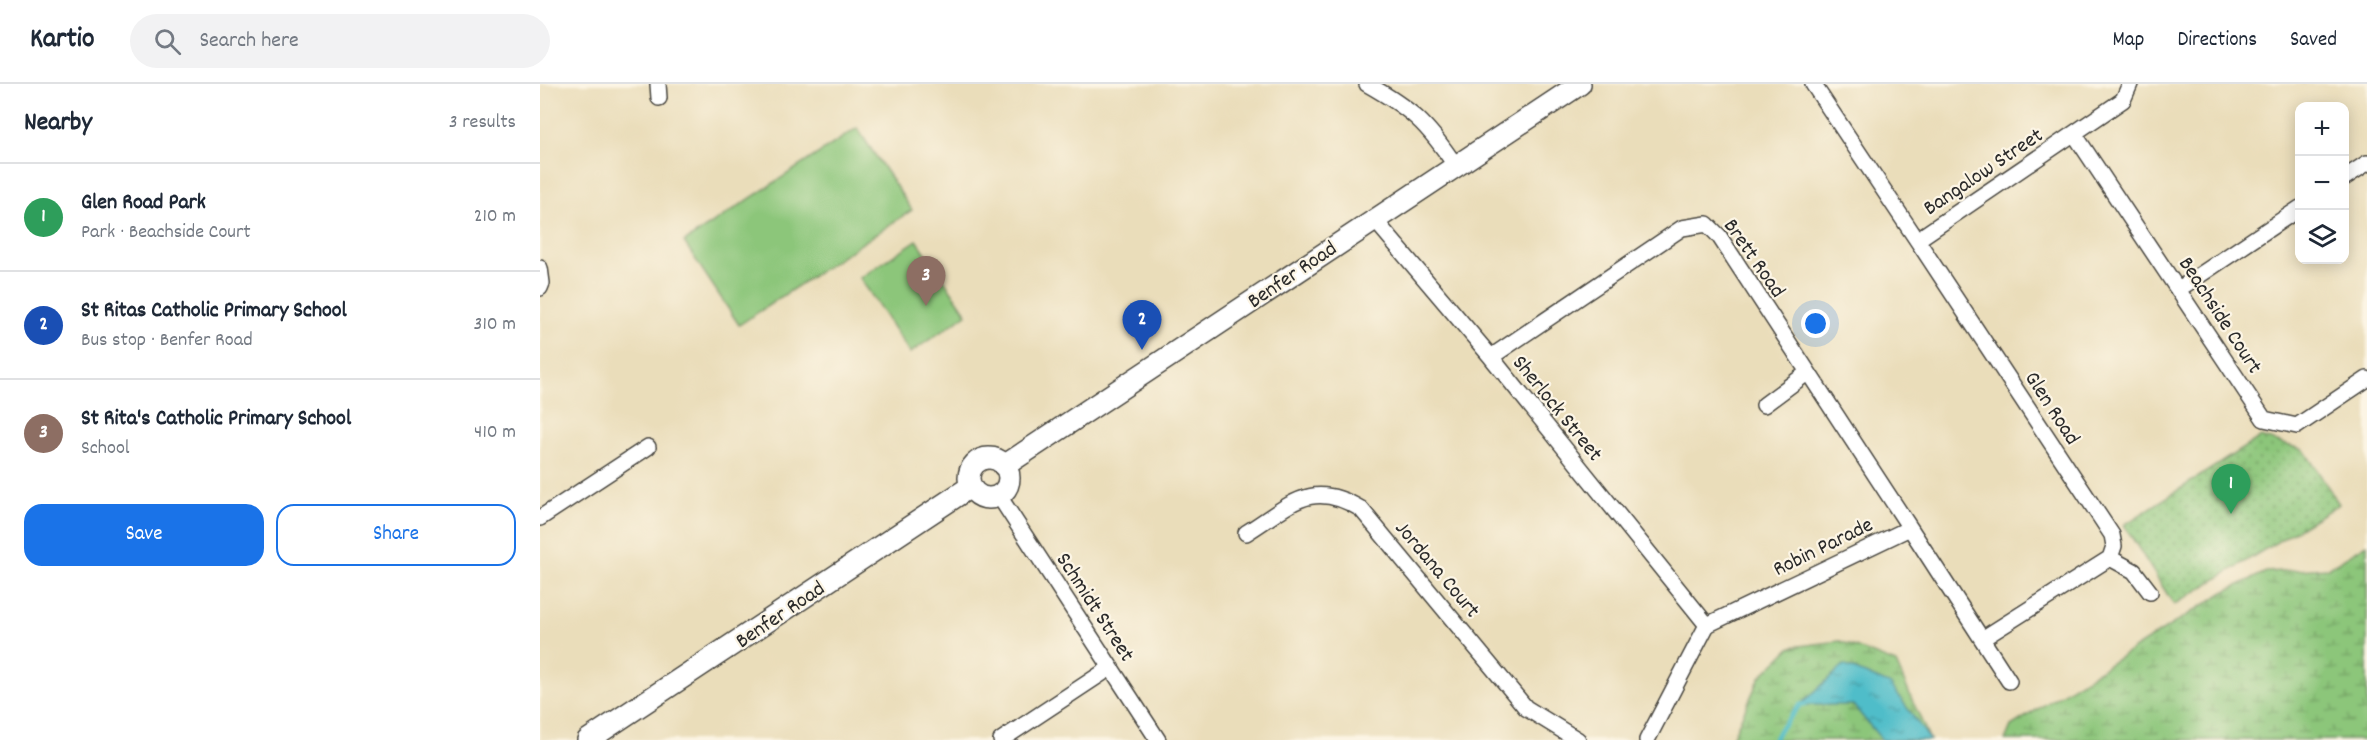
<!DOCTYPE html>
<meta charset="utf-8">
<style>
:root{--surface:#fff;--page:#f2f2f3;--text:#1f2937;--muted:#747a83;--line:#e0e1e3;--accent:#1a73e8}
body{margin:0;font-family:Dekko,sans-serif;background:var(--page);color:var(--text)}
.controls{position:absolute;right:18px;top:18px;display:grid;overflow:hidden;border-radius:12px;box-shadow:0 3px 15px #0003}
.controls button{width:54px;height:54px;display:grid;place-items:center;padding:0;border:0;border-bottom:2px solid var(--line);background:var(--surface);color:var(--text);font:30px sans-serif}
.you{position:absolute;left:1276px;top:240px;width:21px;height:21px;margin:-15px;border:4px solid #fff;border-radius:50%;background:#1a73e8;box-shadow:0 0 0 9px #1a73e833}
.badge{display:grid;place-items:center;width:39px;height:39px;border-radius:50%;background:var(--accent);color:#fff;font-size:20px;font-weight:700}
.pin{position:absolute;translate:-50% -50px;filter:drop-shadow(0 2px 3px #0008)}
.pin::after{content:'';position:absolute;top:32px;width:21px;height:18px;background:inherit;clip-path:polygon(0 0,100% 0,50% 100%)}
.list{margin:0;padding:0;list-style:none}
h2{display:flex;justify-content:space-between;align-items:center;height:78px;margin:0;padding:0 24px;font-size:26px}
h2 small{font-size:20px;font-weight:400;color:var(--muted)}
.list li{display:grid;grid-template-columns:39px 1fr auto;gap:18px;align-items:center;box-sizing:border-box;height:108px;padding:0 24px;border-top:2px solid var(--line)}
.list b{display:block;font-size:22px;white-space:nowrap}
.list p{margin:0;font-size:20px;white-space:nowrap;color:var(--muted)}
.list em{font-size:20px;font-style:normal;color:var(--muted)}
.actions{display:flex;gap:12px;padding:18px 24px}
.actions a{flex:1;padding:14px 0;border:2px solid var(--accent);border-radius:18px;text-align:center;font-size:21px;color:var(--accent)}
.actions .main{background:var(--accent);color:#fff}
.icon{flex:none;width:33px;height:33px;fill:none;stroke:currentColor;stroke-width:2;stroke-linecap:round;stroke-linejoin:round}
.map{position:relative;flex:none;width:1827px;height:656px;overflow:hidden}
header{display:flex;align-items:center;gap:36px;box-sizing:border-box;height:84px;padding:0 30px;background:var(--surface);border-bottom:2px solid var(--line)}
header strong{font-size:28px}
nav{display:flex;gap:33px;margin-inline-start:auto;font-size:21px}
.search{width:420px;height:54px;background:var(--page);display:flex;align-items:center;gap:15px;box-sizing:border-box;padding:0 21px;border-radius:33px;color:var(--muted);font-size:22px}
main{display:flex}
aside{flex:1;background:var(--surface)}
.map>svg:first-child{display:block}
.grass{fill:url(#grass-dots);stroke:#5c7852;stroke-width:1.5}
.wetland{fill:url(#wetland-marsh);stroke:#5c7852;stroke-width:1.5}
.pitch{fill:#8cc67a;stroke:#5c7852;stroke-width:1.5}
.water{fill:url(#water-ripples);stroke:#3e747a;stroke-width:1.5}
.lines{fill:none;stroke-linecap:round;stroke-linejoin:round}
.stream{stroke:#50bdc9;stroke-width:4.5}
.street-casing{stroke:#484640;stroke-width:18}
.secondary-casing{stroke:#484640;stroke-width:24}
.street{stroke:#fff;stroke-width:15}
.secondary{stroke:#fff;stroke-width:21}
.labels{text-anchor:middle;stroke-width:4.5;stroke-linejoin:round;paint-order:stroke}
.street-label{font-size:22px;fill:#2b2b2b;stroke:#fcf5e5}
</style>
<header>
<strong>Kartio</strong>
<div class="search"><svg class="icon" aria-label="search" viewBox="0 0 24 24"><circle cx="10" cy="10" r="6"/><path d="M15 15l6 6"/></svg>Search here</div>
<nav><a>Map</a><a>Directions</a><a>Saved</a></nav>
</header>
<main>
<aside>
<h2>Nearby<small>3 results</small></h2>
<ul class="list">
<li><span class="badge" style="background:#2e9e5b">1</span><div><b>Glen Road Park</b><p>Park · Beachside Court</p></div><em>210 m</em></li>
<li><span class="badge" style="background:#1a4fb4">2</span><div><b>St Ritas Catholic Primary School</b><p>Bus stop · Benfer Road</p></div><em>310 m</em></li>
<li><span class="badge" style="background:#8d6e63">3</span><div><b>St Rita's Catholic Primary School</b><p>School</p></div><em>410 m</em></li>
</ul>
<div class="actions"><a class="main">Save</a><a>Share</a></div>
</aside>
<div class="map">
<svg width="1827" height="656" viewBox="0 0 1827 656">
<defs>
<pattern id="grass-dots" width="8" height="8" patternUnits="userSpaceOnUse" patternTransform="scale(1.5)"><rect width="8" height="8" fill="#8cc67a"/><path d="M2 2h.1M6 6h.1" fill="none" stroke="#73a164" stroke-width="1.8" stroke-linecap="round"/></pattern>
<pattern id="wetland-marsh" width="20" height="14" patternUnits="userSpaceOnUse" patternTransform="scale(1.5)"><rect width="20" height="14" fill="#8cc67a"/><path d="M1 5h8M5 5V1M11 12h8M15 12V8" fill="none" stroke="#73a164"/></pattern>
<pattern id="water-ripples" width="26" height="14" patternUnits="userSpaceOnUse" patternTransform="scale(1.5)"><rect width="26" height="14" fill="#50bdc9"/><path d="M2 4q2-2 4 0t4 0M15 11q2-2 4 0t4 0" fill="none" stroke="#439aa3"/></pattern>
</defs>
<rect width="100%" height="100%" fill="#fcf5e5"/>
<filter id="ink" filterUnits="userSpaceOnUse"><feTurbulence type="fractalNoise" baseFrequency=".0167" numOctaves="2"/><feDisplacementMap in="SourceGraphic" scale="12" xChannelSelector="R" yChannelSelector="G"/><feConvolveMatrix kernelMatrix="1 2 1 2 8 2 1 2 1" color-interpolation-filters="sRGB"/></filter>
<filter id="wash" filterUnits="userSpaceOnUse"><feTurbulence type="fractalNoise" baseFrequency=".008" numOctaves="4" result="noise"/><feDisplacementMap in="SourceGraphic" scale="24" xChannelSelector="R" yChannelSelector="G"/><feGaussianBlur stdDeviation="1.35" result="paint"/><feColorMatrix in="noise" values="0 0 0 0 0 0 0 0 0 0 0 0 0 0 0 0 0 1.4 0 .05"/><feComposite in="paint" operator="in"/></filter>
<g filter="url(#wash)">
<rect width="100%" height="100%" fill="#eaddba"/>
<path class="grass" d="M1720,353l44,13 35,54 -165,101 -50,-80z"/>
<path class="wetland" d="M1827,460v196h-362l6,-14 213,-134 42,-20 62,-4z
M1300,557l56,22 34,77h-199l29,-63 31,-30z"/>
<path class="pitch" d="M317,44l55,82 -173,115 -55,-83z
M377,156l50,74 -57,39 -50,-75z"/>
<path class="water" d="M1304,581l47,20 39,55h-48l-29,-35h-53z"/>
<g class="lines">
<path class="stream" d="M1234,656l6,-11 20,-24 5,-1"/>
</g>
</g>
<g filter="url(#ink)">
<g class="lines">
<defs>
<path id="street" d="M118,0l1,14
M827,0c44,25 60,39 88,81
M1273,0l104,156 206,-140 7,-16
M1535,51l189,284 33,7 70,-47
M1804,94l23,-15
M834,135l117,138 216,268
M1377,156l195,295 2,11 -4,12 24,13 16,21
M0,184l2,15 -2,5
M1639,205l121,-81
M951,273l191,-129 25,-4 12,12 191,292
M1224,321l43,-32
M459,412l159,244
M0,434l108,-71
M706,449c44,-27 64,-55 115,-24l165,199 52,32
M1442,555l128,-81
M461,656l109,-72
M1107,656l60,-115 203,-97 99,153"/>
<path id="secondary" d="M429 394a20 20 0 1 1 40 0a20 20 0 1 1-40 0Z
M464,382l576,-382
M48,656l382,-253"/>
</defs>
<use href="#street" class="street-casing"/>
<use href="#secondary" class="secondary-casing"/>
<use href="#street" class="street"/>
<use href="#secondary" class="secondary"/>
</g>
</g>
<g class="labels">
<g class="street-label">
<text transform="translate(1442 86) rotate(-34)" y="8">Bangalow Street</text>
<text transform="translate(1216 173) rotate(55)" y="8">Brett Road</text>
<text transform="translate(751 189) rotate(-34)" y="8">Benfer Road</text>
<text transform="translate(1682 230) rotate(57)" y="8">Beachside Court</text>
<text transform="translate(1019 323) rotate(51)" y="8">Sherlock Street</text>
<text transform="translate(1514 323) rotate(57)" y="8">Glen Road</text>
<text transform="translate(1282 461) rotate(-26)" y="8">Robin Parade</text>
<text transform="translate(899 484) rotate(50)" y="8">Jordana Court</text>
<text transform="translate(557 522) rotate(57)" y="8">Schmidt Street</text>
<text transform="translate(239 529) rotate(-34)" y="8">Benfer Road</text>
</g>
</g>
</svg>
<div class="controls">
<button>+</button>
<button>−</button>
<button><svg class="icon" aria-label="layers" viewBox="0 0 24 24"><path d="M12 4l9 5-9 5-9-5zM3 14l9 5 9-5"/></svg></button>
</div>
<div class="you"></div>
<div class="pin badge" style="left:1691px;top:430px;background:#2e9e5b">1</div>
<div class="pin badge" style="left:602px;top:266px;background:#1a4fb4">2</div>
<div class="pin badge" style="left:386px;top:222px;background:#8d6e63">3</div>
</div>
</main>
